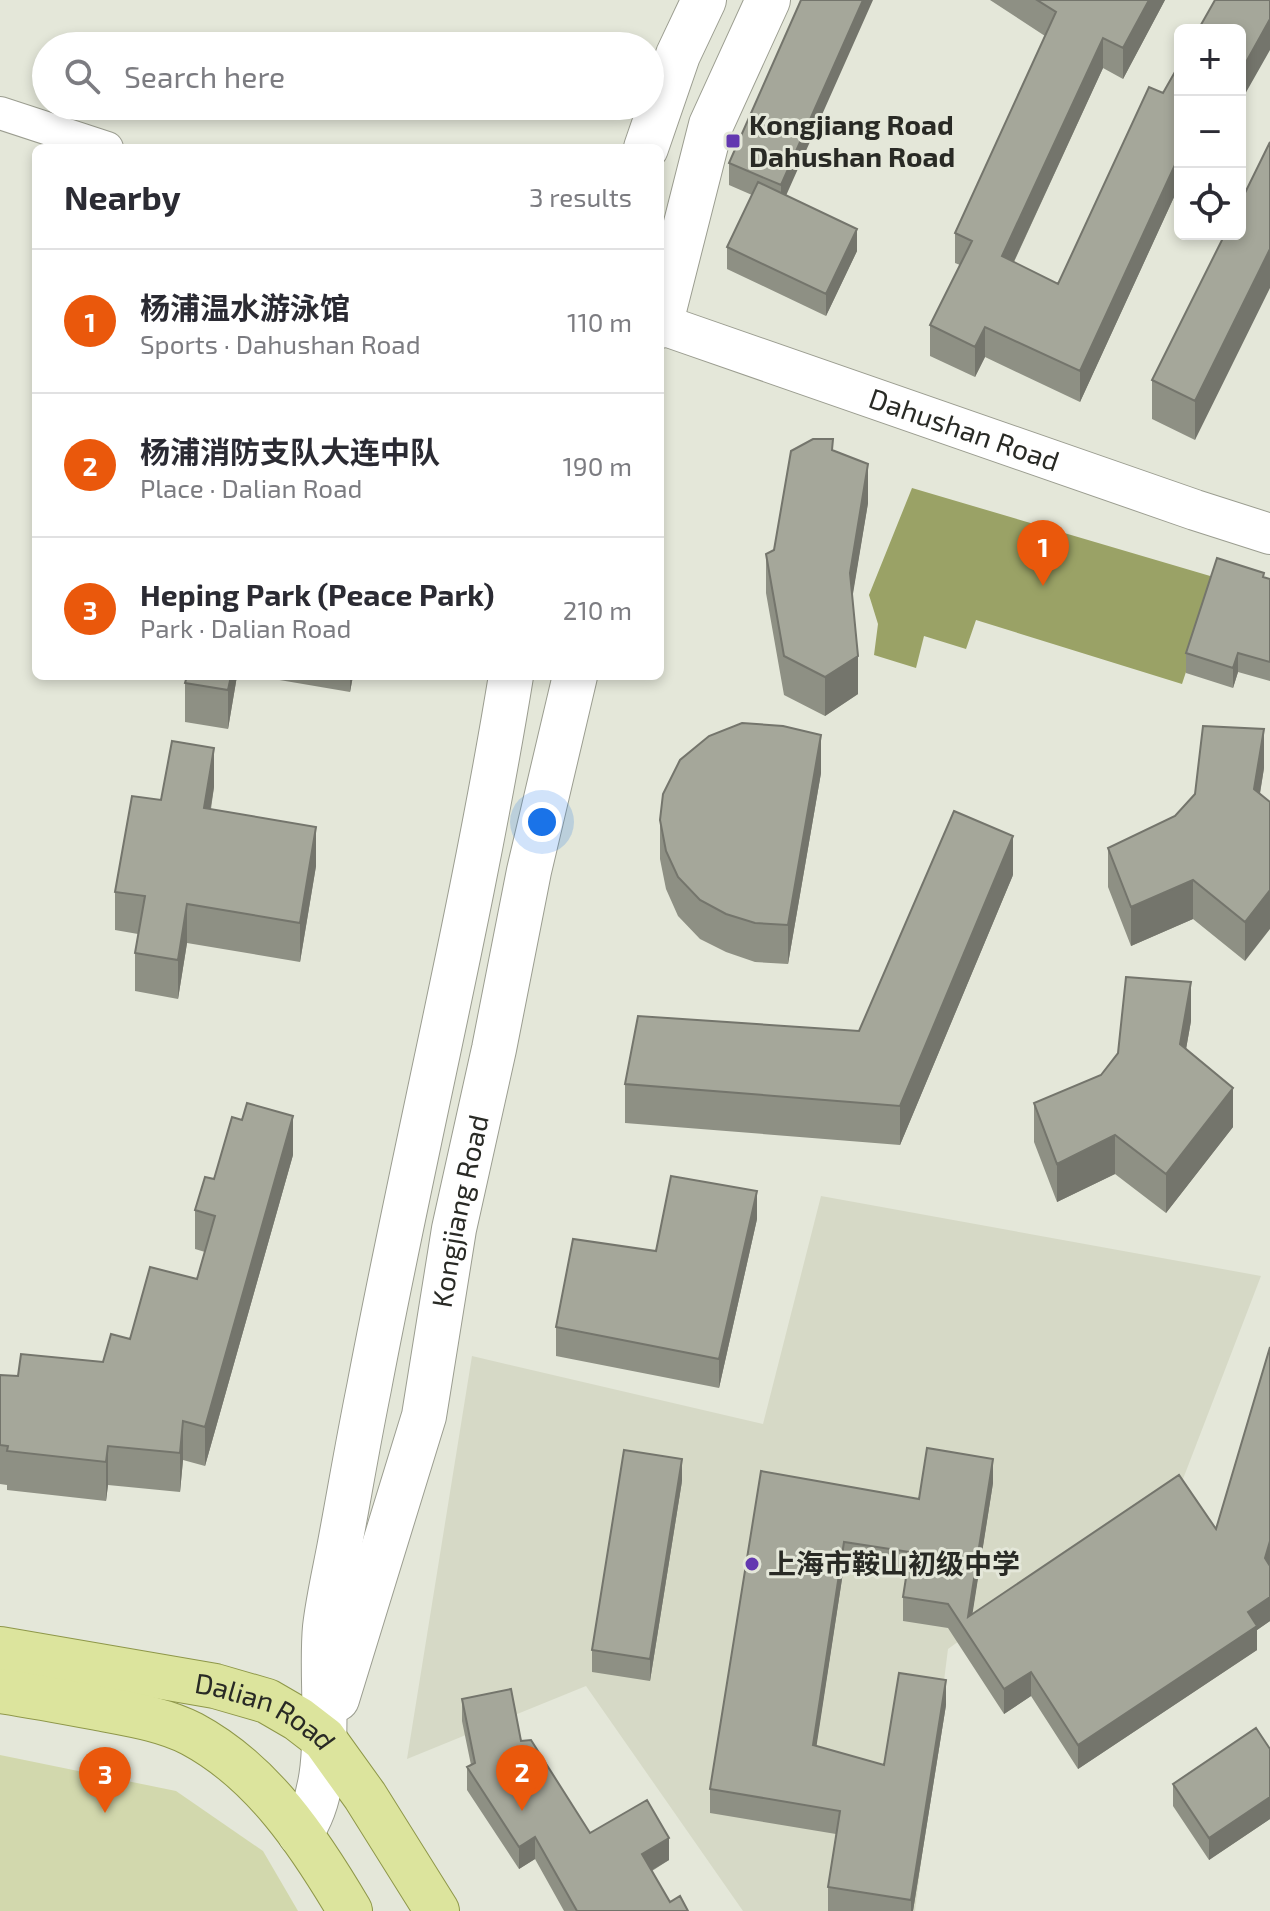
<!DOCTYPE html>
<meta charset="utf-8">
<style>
:root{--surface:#fff;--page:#f2f2f3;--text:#2b2b33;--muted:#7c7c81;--line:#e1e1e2;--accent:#ea580c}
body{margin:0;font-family:"Exo 2","Noto Sans SC",sans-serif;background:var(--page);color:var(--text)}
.controls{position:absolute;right:24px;top:24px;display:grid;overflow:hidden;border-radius:12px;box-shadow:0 4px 12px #0003}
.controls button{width:72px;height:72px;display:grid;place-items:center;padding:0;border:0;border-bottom:2px solid var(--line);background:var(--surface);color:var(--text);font:40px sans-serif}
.you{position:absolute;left:542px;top:822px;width:28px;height:28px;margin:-20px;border:6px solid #fff;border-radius:50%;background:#1a73e8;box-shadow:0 0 0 12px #1a73e833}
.badge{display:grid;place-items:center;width:52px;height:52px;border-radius:50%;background:var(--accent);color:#fff;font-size:26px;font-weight:700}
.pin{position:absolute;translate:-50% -66px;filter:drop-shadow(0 2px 4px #0008)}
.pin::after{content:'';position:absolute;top:42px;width:28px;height:24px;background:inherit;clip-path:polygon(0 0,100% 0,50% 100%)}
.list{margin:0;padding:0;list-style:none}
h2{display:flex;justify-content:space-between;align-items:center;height:104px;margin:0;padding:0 32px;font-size:34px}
h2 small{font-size:26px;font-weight:400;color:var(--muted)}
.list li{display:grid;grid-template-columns:52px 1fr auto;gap:24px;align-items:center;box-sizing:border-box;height:144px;padding:0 32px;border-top:2px solid var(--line)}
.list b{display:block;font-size:30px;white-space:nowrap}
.list p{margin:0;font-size:26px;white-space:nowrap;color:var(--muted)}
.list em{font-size:26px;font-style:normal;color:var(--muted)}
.icon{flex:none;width:44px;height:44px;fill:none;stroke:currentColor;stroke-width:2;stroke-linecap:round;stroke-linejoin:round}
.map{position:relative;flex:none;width:1270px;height:1911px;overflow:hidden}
.search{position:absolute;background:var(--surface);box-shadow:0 4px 12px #0003;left:32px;top:32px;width:632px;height:88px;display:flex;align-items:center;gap:20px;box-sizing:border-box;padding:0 28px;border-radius:44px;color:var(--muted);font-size:30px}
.panel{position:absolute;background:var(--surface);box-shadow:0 4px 12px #0003;left:32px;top:144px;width:632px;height:536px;border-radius:12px}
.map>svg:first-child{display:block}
.built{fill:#d6d9c6}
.green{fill:#d2d8ad}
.water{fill:#9aa266}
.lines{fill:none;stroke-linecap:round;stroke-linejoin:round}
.minor-casing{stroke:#9b9d90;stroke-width:34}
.tertiary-casing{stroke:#9b9d90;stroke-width:42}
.secondary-casing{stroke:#9b9d90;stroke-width:46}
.primary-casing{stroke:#8e9749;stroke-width:46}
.minor{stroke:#fff;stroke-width:32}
.tertiary{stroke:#fff;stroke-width:40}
.secondary{stroke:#fff;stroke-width:44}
.primary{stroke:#dce49d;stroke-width:44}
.wall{fill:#8e9084}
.shaded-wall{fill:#74756c}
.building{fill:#a5a79a;stroke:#74756c;stroke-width:2}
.poi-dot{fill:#6338b0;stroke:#e4e7d9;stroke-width:3}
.labels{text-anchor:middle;stroke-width:6;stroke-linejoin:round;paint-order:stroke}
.poi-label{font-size:28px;font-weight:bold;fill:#292a25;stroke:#e4e7d9;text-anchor:start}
.street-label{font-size:28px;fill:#292a25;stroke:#e4e7d9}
</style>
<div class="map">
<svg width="1270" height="1911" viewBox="0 0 1270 1911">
<rect width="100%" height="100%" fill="#e4e7d9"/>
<path class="built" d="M821,1196l440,80 -78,203 -235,170 -33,262h-172l-157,-225 -179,73 65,-403 291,68z"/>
<path class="green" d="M0,1755l176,36 87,60 35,60h-298z"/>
<path class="water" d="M912,488l305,90 -35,106 -206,-64 -10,29 -42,-13 -8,32 -42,-13 4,-31 -9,-29z"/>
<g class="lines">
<defs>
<path id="minor" d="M0,113l107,35"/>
<g id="tertiary">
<path id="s1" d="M660,324l535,186 75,24"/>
</g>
<g id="secondary">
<path d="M646,148l32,-93 26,-55"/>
<path d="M660,326l51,-201 57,-125"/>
<path id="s2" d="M337,1699l87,-283 30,-187 40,-180 35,-178 46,-195"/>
<path d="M300,1834c38,-52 19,-145 25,-207 3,-26 9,-52 14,-78 10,-53 19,-107 30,-161 45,-238 103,-473 142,-712"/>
</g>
<g id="primary">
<path id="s3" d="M0,1649l215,37 52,15 31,18 26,20 41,57 72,115"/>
<path d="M0,1691c33,5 65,11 97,17 31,6 66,11 95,26 71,38 118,109 158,177"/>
</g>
</defs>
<use href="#minor" class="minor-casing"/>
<use href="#tertiary" class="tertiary-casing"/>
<use href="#secondary" class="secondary-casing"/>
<use href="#primary" class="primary-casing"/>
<use href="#minor" class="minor"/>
<use href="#tertiary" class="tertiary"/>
<use href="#secondary" class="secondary"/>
<use href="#primary" class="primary"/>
</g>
<path class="wall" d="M801,0l-15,196 71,55 -31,65 -99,-47v-22l25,-52 -23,-10v-22z
M990,0h175l-42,79 -20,-11 -89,194 44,22 122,-221v121l-100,218 -95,-45 -10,20 -45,-21v-31l30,-60 -5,-2v-30l90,-197z
M1225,234l-30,206 -43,-21v-39z
M833,450l35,53 -16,94 6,97 -33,22 -41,-21 -18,-102v-39l8,-4z
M1264,577l6,2v102l-32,-9 -5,16 -47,-15v-20z
M237,676l-9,53 -43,-7v-39z
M256,676h97l-3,16z
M1264,768l-4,26 -15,167 -52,-42 -62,27 -23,-59v-39l67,-32z
M821,773l-33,191 -33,-2 -29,-10 -26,-13 -22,-23 -12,-27 -6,-30v-39z
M214,787l-3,22 105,57 -16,96 -113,-19 -9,56 -43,-8v-38l3,-19 -23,-4v-38l46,-92z
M1013,875l-113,270 -275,-22v-39l234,-53z
M1191,1021l-5,28 47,78 -67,86 -51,-39 -58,28 -23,-60v-39l67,-28z
M293,1155l-88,311 -22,-6 -3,32 -72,-7 -2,16 -99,-11v-5l-7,-1v-109l18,1 85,-14 94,-83 8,-27 -10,-3v-39l19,-31z
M757,1219l-38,169 -163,-32v-29l100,-76z
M1270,1347v274l-13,9v20l-179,119 -47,-73 -27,18 -56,-86 -45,-7v-24l3,-21 -62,-10 -28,180 68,19 62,-60 -33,206h-85v-24l8,-53 -126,-21v-24l51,-318 158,28 74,-16 -21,131 244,-85z
M682,1481l-32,200 -58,-9v-22z
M462,1699l59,42 69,92 79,27 -17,11 18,31 18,9h-124l-29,-52 -16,10 -52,-79v-23l4,-2 -9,-44z
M1270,1749v70l-61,41 -36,-54v-22z"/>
<path class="shaded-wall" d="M863,0h10l-92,207v-22z
M1149,0h16l-42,79v-31z
M1270,19v31l-30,53v-30z
M1103,38v30l-101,219v-31z
M1180,154v30l-100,218v-31z
M857,229v22l-31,65v-22z
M1270,249v39l-75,152v-39z
M985,327v30l-10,20v-30z
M868,464v39l-18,109v-39z
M1238,653v19l-5,16v-20z
M858,656v38l-33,22v-39z
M231,676h6l-9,53v-39z
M350,676h3l-3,16z
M1264,729v39l-10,60v-39z
M821,735v38l-33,191v-39z
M214,748v39l-10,60v-39z
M316,827v39l-16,96v-39z
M1013,836v39l-113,270v-39z
M1193,880v39l-62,27v-39z
M1270,890v39l-25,32v-39z
M187,904v39l-9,56v-39z
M1191,982v39l-11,62v-39z
M1233,1088v39l-67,86v-39z
M293,1116v39l-88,311v-39z
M1115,1135v39l-58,28v-38z
M757,1191v28l-38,169v-29z
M183,1421v39l-3,32v-39z
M108,1446v39l-2,16v-39z
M682,1459v22l-32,200v-22z
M993,1459v24l-24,153 -1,-19z
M1270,1541v24l-5,18v-25z
M844,1542v24l-31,203v-24z
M1270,1597v24l-13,9v20l-179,119v-24l170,-133z
M1031,1672v24l-27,18v-25z
M946,1680v25l-33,206h-2v-11z
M1270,1797v22l-61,41v-22z
M535,1837v22l-16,10v-22z
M669,1838v22l-27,16v-22z"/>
<path class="building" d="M801,0h62l-82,185 -52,-22z
M1037,0h112l-26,48 -20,-10 -101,218 56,28 91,-197 14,6 17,-30v91l-100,217 -95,-44 -10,20 -45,-22 42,-84 -17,-8 101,-221z
M1215,0h55v19l-30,54v-43h-42z
M1270,142v107l-75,152 -43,-21 73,-146h15v-31z
M758,182l99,47 -31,65 -99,-47z
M813,439h20l-1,11 36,14 -18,109 8,83 -33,21 -41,-21 -18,-102 8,-4 17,-99z
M1217,558l47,15 -1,4 7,2v83l-32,-9 -5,15 -47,-15z
M187,676h44l-3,14 -43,-7z
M742,723l41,3 38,9 -33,190 -33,-2 -29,-9 -26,-14 -22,-23 -12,-26 -6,-31 3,-26 17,-34 29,-24z
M1203,726l61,3 -10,60 16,13v88l-25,32 -52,-42 -62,27 -23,-59 67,-32 20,-22z
M172,741l42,7 -10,60 112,19 -16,96 -113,-19 -9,56 -43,-7 10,-57 -30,-4 17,-96 29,4z
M954,811l59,25 -113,270 -275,-22 13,-68 221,15z
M1126,977l65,5 -11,62 53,44 -67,86 -51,-39 -58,29 -23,-61 67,-28 17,-22z
M247,1103l46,13 -88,311 -22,-6 -3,32 -72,-7 -2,16 -99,-11 1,-5 -8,-1v-70l18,1 3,-22 82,8 8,-28 19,5 20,-72 47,12 18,-63 -20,-6 10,-33 9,2 18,-62 10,3z
M671,1176l86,15 -38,168 -163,-32 17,-88 83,12z
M1270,1347v194l-5,17 5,8v31l-22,15 9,14 -179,119 -47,-73 -27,17 -56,-85 -45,-7 7,-45 -66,-10 -31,203 71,20 15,-92 47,7 -35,220 -83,-13 12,-76 -130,-22 51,-318 158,28 8,-51 66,11 -25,158 211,-142 37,54z
M624,1450l58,9 -32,200 -58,-9z
M511,1689l10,52 10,-1 59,93 57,-33 22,38 -27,16 28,48 10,-6 8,15h-111l-42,-74 -16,10 -52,-80 8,-4 -13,-64z
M1256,1728l14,21v48l-61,41 -36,-54z"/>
<g class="poi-dot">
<rect x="725" y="133" width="16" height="16" rx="4"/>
<circle cx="752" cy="1564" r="8"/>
</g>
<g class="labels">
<g class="poi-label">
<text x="749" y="135">Kongjiang Road<tspan x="749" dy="32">Dahushan Road</tspan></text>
<text x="768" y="1574">上海市鞍山初级中学</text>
</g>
<g class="street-label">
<text dy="10" stroke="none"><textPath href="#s1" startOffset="322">Dahushan Road</textPath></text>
<text dy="10" stroke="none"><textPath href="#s2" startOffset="504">Kongjiang Road</textPath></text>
<text dy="10" stroke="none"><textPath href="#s3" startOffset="274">Dalian Road</textPath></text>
</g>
</g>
</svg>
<div class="controls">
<button>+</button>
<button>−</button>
<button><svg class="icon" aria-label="locate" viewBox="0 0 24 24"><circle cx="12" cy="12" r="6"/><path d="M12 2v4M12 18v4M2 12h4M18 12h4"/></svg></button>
</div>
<div class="you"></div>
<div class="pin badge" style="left:1043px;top:586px">1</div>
<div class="pin badge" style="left:522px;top:1811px">2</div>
<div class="pin badge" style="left:105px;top:1813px">3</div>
<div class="search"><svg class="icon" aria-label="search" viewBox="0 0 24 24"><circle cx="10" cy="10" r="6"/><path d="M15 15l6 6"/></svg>Search here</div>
<section class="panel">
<h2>Nearby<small>3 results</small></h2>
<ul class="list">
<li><span class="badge">1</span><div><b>杨浦温水游泳馆</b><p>Sports · Dahushan Road</p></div><em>110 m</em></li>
<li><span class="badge">2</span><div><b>杨浦消防支队大连中队</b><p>Place · Dalian Road</p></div><em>190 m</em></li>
<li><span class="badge">3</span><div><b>Heping Park (Peace Park)</b><p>Park · Dalian Road</p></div><em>210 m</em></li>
</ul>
</section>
</div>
